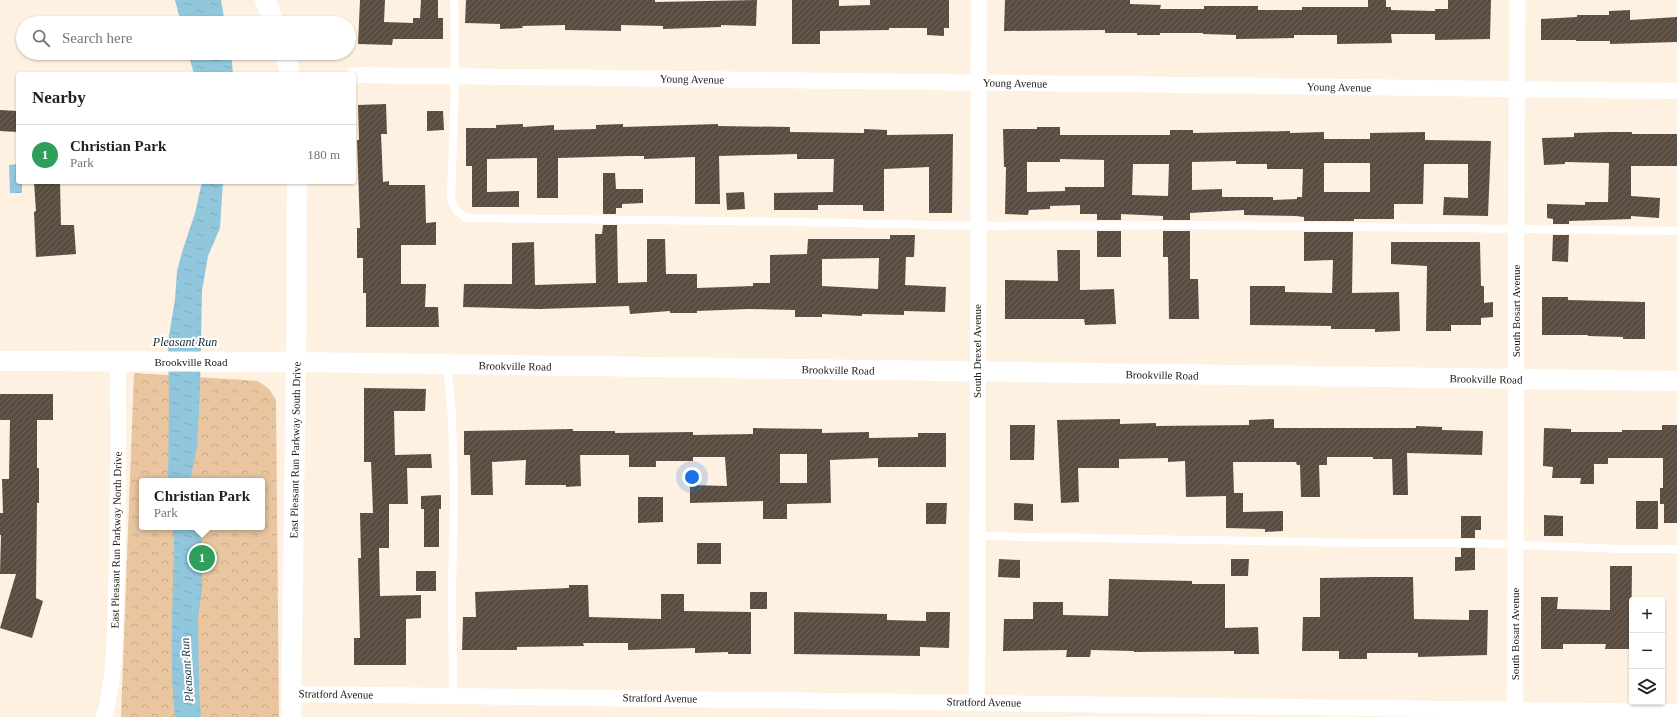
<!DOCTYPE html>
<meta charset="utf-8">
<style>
:root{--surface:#fff;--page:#f2f2f2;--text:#222;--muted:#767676;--line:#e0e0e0;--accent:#0b8043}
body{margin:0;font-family:Georgia,serif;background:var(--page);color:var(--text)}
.controls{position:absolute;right:12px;bottom:12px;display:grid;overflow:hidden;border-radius:4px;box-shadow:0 1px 3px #0004}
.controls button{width:36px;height:36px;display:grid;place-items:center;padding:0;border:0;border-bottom:1px solid var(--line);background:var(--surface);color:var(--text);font:20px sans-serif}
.you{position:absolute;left:692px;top:477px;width:14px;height:14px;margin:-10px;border:3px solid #fff;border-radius:50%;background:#1a73e8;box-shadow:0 0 0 6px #1a73e833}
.badge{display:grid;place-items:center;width:26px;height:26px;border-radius:50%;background:var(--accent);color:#fff;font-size:13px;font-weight:700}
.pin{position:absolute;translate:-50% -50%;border:2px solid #fff;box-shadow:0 1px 4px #0006}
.popup{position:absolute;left:139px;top:478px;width:126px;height:52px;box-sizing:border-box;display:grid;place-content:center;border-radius:4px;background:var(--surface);filter:drop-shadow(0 1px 3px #0005);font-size:13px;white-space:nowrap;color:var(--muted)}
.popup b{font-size:15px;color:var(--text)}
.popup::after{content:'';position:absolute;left:50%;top:100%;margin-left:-8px;border:8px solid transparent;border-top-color:var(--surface)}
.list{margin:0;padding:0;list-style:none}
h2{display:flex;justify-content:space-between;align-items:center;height:52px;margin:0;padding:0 16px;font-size:17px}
h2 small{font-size:13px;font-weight:400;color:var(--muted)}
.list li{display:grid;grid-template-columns:26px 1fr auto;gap:12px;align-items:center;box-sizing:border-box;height:60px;padding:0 16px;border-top:1px solid var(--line)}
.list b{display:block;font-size:15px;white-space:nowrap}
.list p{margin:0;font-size:13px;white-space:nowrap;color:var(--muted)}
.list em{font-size:13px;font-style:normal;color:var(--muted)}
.icon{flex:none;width:22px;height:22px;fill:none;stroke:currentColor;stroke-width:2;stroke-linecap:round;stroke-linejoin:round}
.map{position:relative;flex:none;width:1677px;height:717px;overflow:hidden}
.search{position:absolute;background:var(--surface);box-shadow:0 1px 3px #0004;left:16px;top:16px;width:340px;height:44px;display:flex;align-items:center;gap:10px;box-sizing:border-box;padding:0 14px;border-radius:22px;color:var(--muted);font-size:15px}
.panel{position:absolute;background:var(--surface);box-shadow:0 1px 3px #0004;left:16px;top:72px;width:340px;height:112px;border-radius:4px}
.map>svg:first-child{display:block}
.park{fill:url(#park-crowns);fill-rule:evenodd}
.water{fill:url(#water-ripples)}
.building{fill:url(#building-hatch);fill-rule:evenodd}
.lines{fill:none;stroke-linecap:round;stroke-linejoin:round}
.service{stroke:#fff;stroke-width:8}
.minor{stroke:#fff;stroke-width:16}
.tertiary{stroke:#fff;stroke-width:20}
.labels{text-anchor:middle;stroke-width:4;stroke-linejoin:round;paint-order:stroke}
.street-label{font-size:11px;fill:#25201b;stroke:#fff}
.water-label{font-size:12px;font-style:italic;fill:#122d37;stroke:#fff}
</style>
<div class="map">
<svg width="1677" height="717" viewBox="0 0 1677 717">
<defs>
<pattern id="park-crowns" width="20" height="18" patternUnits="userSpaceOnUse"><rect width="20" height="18" fill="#e9c6a0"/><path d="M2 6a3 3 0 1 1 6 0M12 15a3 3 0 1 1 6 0" fill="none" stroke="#c8aa89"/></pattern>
<pattern id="water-ripples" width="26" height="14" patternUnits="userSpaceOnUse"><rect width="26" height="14" fill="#90c7dd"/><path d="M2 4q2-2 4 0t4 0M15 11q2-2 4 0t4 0" fill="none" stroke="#7cabbd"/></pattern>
<pattern id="building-hatch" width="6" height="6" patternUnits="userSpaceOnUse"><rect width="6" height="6" fill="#594d41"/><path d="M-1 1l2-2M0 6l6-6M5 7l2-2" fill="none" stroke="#6d6359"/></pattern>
</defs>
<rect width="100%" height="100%" fill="#fff1e1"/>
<path class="park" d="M134,373l124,8 11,8 7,11 3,317h-158zM142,481h120v46h-120z"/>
<path class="water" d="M175,0h46l4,23h-44z
M188,53h43l2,21h-39z
M18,164v18h4v11h-12l-1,-28z
M202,182h21l-3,46 -12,28 -6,35 -2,99 -3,57 -6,30 1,4h-24l1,-79 -1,-60 7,-43 2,-28 5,-19 13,-39z
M172,527h30v64l-4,25 1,75 2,26h-26c-5,-45 -3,-90 -2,-135 0,-19 3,-37 -1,-55z"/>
<path class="building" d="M360,0h25l-1,22 29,1v-5h7l1,-18h17v18h5v21h-50l-1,6 -34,-1z
M466,0h189v2l102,-2 -1,26 -35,-1v2l-58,2v-3l-42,-1v6l-56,-1v-5l-43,1 1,2 -23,1v-5l-35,-1z
M792,0h47v6l31,-1v-5h79v28h-5v8l-17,-1v-7h-38v2l-69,1v13h-28z
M1005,0h125v4l31,1 -1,4h44v-3h54v4h44v-3h66v-7h18v7h5v3l44,1v-2h13v-9h43l-1,39 -55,1v-6h-44l1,9 -55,1v-9h-43v3l-58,1v-4l-33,-1v-1h-43v2h-23v-2h-32v-3l-101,1z
M1630,10v10l47,-3v25l-67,2v-3h-34v-1h-35v-21l36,-2v-2h32v-4z
M386,104l1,30h-6l2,48 6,-1v4h36l1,38 10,-1v23h-35v39h25l-1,23h13l1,20h-73v-34h-3v-35h-6v-30h3l-3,-88h2l-1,-35z
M0,110l18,1v21l-18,-1z
M427,111h16l1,19 -17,1z
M523,124v3l31,-2v5l42,-1v-4l27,-1v3l95,-3v2l72,1v5l74,1v-4l23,1v5l66,-1 -1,79h-23v-46l-45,2v42h-21v-6h-45v5h-44v-17l59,-1 1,-33h-37v-5l-78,2 1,48h-25v-47l-51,2v-3h-15l-71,2v40h-21v-40l-50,1v33l32,-1v16h-47v-41h-6v-38h30v-3z
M1037,127h23v8h110v-5h23v3l97,-2v2l34,-1v7h46v-6l55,-1v8l66,1 -3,75 -45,-1 1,-18 24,1v-34h-44l-1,40h-29v15h-40v2h-50v-4l-8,-1 -52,-1v-5l-54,3v7h-27v-4l-42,-2v6h-24v-6h-17v-9l-30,1v3l-21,1 -1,5 -23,-1 1,-47h-2l-1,-38h34zM1060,159l44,1v27h-39v4l-38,1v-30h33zM1236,161v3h31v5h36l-1,28h-5v2l-24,1v-3h-51v-8l-30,1v-28zM1324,163h46v29h-46zM1133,164h36l-1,32 -36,-1z
M1609,132h23v2h45v32h-46v30l29,2 -1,20 -28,-2v3l-62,2v3h-16v-5l-6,-1v-14l38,1v-3h23l1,-39 -44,-1v2l-21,1 -2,-27 32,-1v-4z
M603,173h12l1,16h27v14l-21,1v4h-6v6h-13z
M34,182h26l1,43h13l2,29 -40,3 -2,-45 2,-1z
M744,192l1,17 -18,1 -1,-17z
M603,225h14l1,58 29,-1v-43h18l1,35h31v14l56,-2v-3h17v-28l37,-1 1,-15h82v-4h25l-1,22h-8l-1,28 41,2 -1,25 -41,-1v4l-42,-1v2l-40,-2v3h-27v-7l-47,-1 -51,2v2h-27v-2l-40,3 -1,-8 -89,3 -77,-2 1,-23h48v-41l22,-1 1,43 61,-2 -1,-49h7zM879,258l-1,31 -56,-3v-27z
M1097,231h24v26h-24z
M1163,231h27v48h8l1,40h-30l-1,-62h-5z
M1304,232h49l-1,61 47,-1 1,39 -25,1v-3h-44v-3l-81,-1v-39h35v6l47,1 1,-33 -29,1z
M1553,235h16l-1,27 -16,-1z
M1391,242h89l1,44h3v17l9,-1v15l-12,1v7h-30v6h-25l1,-65 -36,-2z
M1057,250h23v40l34,-1 2,35 -31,1 -1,-6h-79v-39l53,1z
M1542,297h26v3l77,2v37h-22v-2l-35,-1v-1h-46z
M364,388l62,1 -1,22h-31l1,44 36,-1 1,14h-25l1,36h-19v44h-10l1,48 41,-1v23l-15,1v46h-52v-27h6l-2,-80h3l-1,-45h13l-2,-51h-7z
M0,394h53v26h-16v48h2v35h-2l-1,95 7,3 -11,37 -32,-10 16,-54h-16l1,-39h-1v-22h3l-1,-34h7l1,-59h-10z
M1120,419v5l36,-1v3l93,-1v-5l25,-1v9h142v-2l26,1v3l41,1 -1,24 -75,-2 1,42h-15l-1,-36h-19v-2h-46v8h-8l1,32h-19l-1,-32h-3l-1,-3h-63l1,31h9v19l40,-1v20l-18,1v-3l-39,-1v-32l-40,1 -1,-36 -17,1v-4l-49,1v9h-41l1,34 -18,1 -4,-83z
M1010,425h25l-1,35h-24z
M1662,425h15v98h-13v-19h-4v-16h3v-30h-55v6h-14v20h-14l1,-6h-29l1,-11 -10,-1 1,-38 27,1v3h51v-2h40z
M753,428l69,1v4l47,-1v6l49,-1v-4h28v34h-68v-9l-48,2 1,43 -44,1v15h-24v-18l-73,2v-18l37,1 -2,-29h-32v4h-37v6h-27v-12h-49l1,31 -15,1v-2h-41l1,-25 -34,2 1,33h-22l-1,-40h-6v-24l109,-2v2h42v2l78,-1v3l60,-1zM780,454h27v29h-27z
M441,495v14h-2v38h-15v-38h-3v-13z
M638,497h25v25l-25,1z
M1636,501h22v28h-22z
M926,503h21l-1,21h-20z
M1014,503l19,1v17l-19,-1z
M1544,515l19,1v20h-19z
M1461,516h20v14h-6v8h-14z
M697,543h24v21h-24z
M1461,548h14v22l-20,1v-14h6z
M999,559l21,1v18l-22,-1z
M1231,559h18l-1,17h-17z
M1610,566h22l-1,83h-26l1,-5h-43v5h-22v-52h17l-1,12 53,1z
M416,571h20v20h-20z
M1373,577h40l1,42 55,1v-10h19l-1,45 -69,2v-4h-51v6h-28v-8h-37l1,-34h17v-39z
M1109,579l83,2v3h33v44l33,-1 1,27h-25v-3l-100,1v-1l-43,-1 -1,7h-24l1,-7 -64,1 1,-32h29v-17h30v13l45,1z
M569,585h19l1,32 72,2v-25h23v17l67,1v42h-23v-2l-33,1v-5l-67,2v-7h-45l1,3 -67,1v3h-55l1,-33h13l-1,-25 94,-4z
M750,592h17v17h-17z
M794,612l93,2v6l39,1v-9h24l-1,36 -29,-1v9l-126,-2z"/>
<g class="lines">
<path class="service" d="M454,0l1,76 -4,124 6,11 9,7 335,4 177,4 221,-1 478,6
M447,365l5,51 2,80 -2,94 1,106
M977,536l392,7h108l142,6h58"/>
<path class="minor" d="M354,75l1323,16
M291,694l1386,18
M977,702l2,-702
M104,717c11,-38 11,-81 12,-121 3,-78 2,-155 2,-233
M1515,717l2,-717"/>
<path class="tertiary" d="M265,0l9,23
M285,53l5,21
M0,361l296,1 1381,19
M291,717l5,-355 1,-180"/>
</g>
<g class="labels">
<g class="street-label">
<text transform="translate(692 79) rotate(1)" y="4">Young Avenue</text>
<text transform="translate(1015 83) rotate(1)" y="4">Young Avenue</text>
<text transform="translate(1339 87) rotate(1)" y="4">Young Avenue</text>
<text transform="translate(1516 311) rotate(-90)" y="4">South Bosart Avenue</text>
<text transform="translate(977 351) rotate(-90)" y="4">South Drexel Avenue</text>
<text x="191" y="366">Brookville Road</text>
<text transform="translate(515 366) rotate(1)" y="4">Brookville Road</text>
<text transform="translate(838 370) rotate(1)" y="4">Brookville Road</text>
<text transform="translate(1162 375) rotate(1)" y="4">Brookville Road</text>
<text transform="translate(1486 379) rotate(1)" y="4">Brookville Road</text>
<text transform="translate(295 450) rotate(-89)" y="4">East Pleasant Run Parkway South Drive</text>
<text transform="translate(116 540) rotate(-89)" y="4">East Pleasant Run Parkway North Drive</text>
<text transform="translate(1515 634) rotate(-90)" y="4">South Bosart Avenue</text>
<text transform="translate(336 694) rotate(1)" y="4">Stratford Avenue</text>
<text transform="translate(660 698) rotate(1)" y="4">Stratford Avenue</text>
<text transform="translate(984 702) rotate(1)" y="4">Stratford Avenue</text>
</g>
<g class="water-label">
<text x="185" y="346">Pleasant Run</text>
<text transform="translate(187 670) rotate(-94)" y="4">Pleasant Run</text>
</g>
</g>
</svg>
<div class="controls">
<button>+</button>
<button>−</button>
<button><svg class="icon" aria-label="layers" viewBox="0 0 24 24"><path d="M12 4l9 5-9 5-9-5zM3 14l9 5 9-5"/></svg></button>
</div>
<div class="you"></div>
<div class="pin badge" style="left:202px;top:558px;background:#2e9e5b">1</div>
<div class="popup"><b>Christian Park</b>Park</div>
<div class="search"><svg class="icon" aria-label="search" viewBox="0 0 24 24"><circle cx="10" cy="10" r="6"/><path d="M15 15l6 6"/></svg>Search here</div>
<section class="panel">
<h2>Nearby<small></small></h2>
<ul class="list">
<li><span class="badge" style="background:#2e9e5b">1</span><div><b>Christian Park</b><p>Park</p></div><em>180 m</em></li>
</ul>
</section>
</div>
